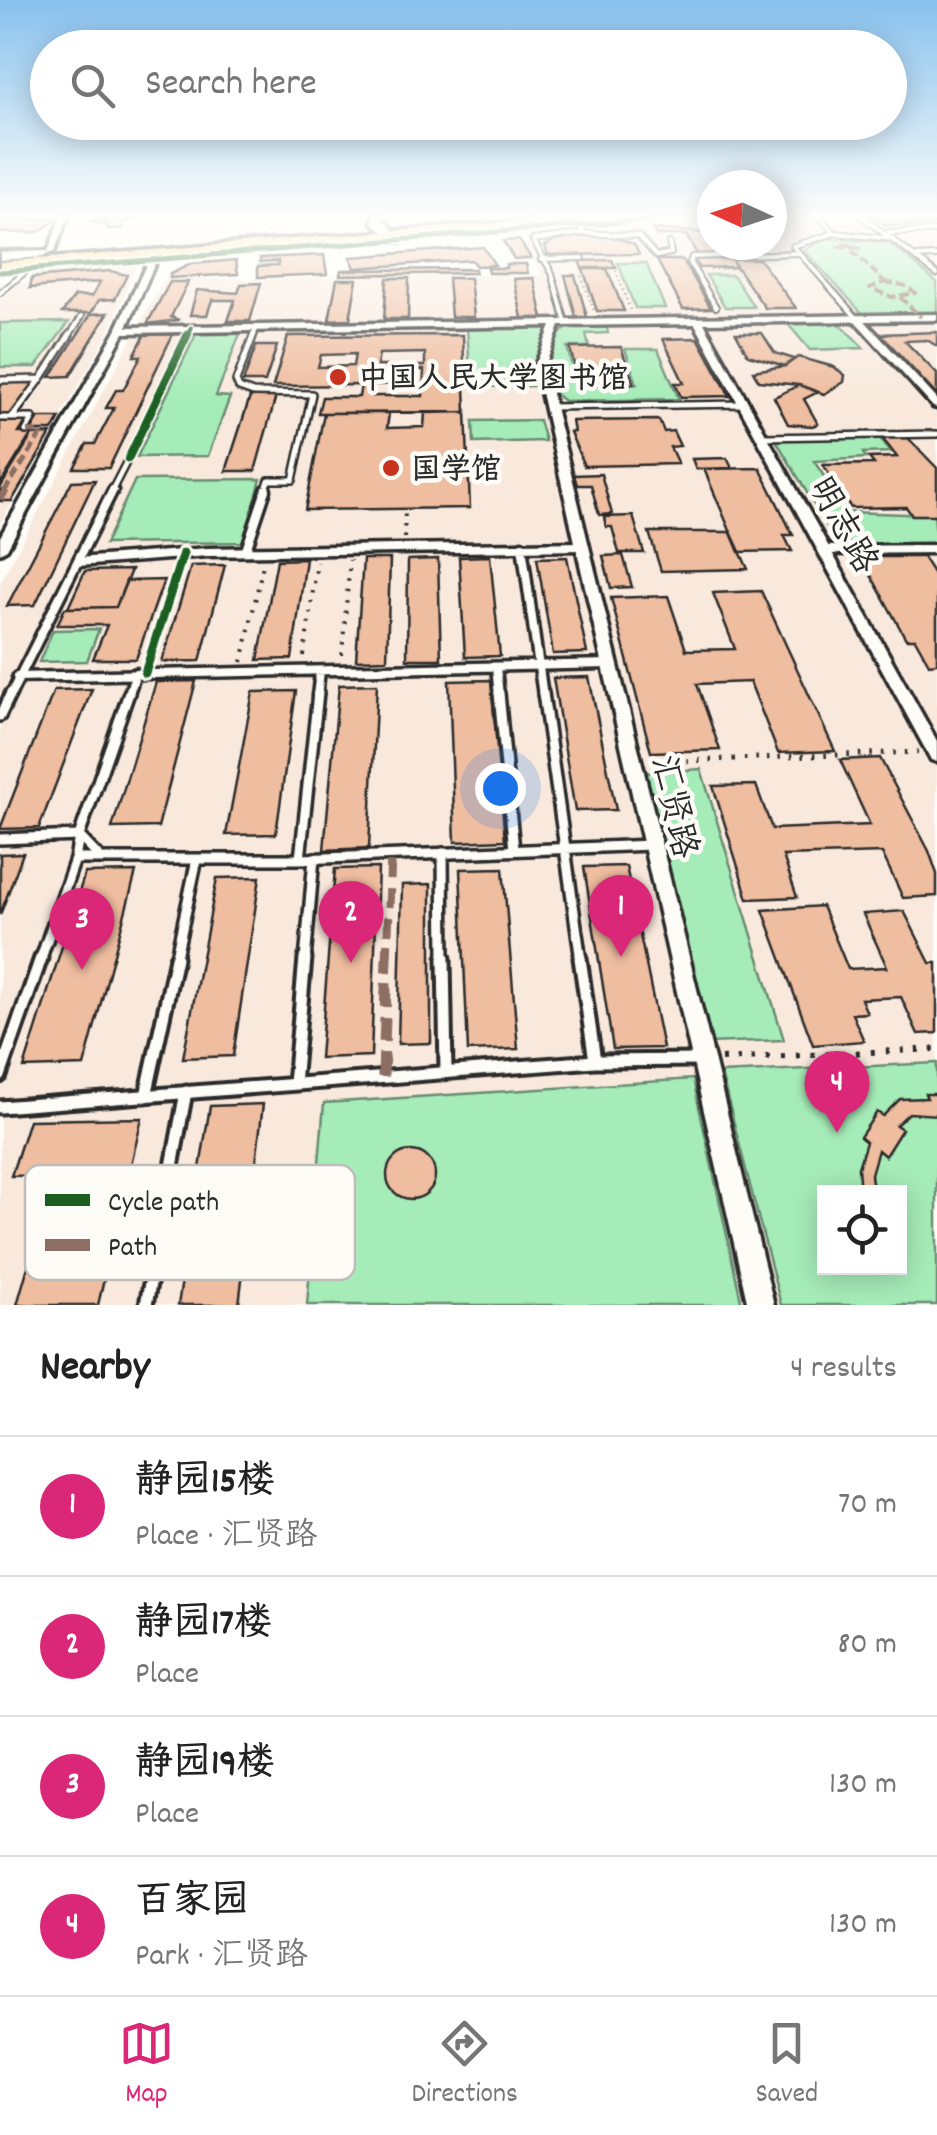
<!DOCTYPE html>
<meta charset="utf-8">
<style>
:root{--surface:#fff;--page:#f2f2f2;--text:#222;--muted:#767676;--line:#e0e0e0;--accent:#db2777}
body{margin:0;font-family:Dekko,"LXGW WenKai TC",sans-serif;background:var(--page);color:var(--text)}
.controls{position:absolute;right:30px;bottom:30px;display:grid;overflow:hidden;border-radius:0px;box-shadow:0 5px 25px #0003}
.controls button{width:90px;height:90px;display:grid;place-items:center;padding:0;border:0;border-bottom:2px solid var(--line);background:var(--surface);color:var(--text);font:50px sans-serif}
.compass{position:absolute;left:697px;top:170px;width:90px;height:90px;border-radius:50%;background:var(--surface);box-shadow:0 5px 25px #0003;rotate:273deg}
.you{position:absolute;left:500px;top:788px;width:35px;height:35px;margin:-25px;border:8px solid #fff;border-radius:50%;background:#1a73e8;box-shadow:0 0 0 15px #1a73e833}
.badge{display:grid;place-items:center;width:65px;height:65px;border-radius:50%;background:var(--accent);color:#fff;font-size:32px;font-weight:700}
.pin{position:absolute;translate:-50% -82px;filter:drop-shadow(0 2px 5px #0008)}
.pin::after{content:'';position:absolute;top:52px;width:35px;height:30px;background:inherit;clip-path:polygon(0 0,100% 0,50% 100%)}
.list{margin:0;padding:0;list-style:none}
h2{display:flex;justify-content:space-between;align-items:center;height:130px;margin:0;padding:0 40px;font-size:42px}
h2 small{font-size:32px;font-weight:400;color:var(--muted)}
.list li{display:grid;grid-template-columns:65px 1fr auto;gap:30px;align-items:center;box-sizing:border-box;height:140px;padding:0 40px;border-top:2px solid var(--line)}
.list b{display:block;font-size:38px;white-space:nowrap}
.list p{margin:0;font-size:32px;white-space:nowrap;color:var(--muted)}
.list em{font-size:32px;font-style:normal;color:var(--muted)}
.icon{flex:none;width:55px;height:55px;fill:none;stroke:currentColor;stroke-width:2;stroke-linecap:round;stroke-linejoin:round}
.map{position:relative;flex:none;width:937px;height:1305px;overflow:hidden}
.search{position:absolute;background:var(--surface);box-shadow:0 5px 25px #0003;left:30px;right:30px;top:30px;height:110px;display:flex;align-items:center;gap:25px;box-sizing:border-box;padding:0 35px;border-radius:55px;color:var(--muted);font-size:38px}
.sheet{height:690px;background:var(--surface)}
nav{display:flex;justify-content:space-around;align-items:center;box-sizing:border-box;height:140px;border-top:2px solid var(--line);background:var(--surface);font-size:28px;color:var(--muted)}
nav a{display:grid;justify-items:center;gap:5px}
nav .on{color:var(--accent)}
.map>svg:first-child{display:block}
.built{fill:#f9e9dd;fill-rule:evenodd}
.green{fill:#a6ecb8;stroke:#688c72;stroke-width:2.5;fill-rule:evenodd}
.building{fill:#efbda0;stroke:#2b2b2b;stroke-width:2.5;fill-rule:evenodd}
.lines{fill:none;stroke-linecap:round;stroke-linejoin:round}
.lane-far4-casing{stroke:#2b2b2b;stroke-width:8}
.lane-far3-casing{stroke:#2b2b2b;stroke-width:10}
.lane-far2-casing{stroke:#2b2b2b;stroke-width:15}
.lane-far1-casing{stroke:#2b2b2b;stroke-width:16}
.lane-casing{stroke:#2b2b2b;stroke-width:19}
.street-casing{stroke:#2b2b2b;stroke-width:7}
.secondary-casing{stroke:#2b2b2b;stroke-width:8}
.primary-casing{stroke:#2b2b2b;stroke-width:7}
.path-far3{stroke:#2b2b2b;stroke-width:2.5;stroke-dasharray:1 4;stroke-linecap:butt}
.path-far2{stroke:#2b2b2b;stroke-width:4;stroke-dasharray:2.5 8;stroke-linecap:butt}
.path-far1{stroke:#2b2b2b;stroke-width:5;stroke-dasharray:2.5 9;stroke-linecap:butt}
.path{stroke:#2b2b2b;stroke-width:6;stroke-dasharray:4 11;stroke-linecap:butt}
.lane-far4{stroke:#fdfcf7;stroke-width:4}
.lane-far3{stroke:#fdfcf7;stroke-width:5}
.lane-far2{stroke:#fdfcf7;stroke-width:8}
.lane-far1{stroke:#fdfcf7;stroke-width:9}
.lane{stroke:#fdfcf7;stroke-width:11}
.street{fill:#fdfcf7;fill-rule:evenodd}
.secondary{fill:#fdfcf7;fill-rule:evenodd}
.primary{fill:#fcde96;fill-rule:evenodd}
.path-bridge{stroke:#2b2b2b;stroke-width:2.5;stroke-dasharray:1 4;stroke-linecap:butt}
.quiet-far4{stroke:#8d6e63;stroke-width:4;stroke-dasharray:9 4;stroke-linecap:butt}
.quiet-far3{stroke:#8d6e63;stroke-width:5;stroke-dasharray:10 5;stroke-linecap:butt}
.quiet-far2{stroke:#8d6e63;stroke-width:8;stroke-dasharray:14 8;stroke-linecap:butt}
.quiet-far1{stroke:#8d6e63;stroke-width:9;stroke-dasharray:18 9;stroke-linecap:butt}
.quiet{stroke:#8d6e63;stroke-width:11;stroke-dasharray:24 11;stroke-linecap:butt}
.cycleway-far2-casing{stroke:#fdfcf7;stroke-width:9}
.cycleway-far1-casing{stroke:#fdfcf7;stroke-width:12}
.cycleway-casing{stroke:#fdfcf7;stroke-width:15}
.cycleway-far2{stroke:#1b5e20;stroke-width:5}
.cycleway-far1{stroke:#1b5e20;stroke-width:8}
.cycleway{stroke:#1b5e20;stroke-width:9}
.poi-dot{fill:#c8321e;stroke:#fdfcf7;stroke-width:4}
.labels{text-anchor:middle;stroke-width:9;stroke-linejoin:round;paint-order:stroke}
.far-poi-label{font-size:30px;font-weight:bold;fill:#2b2b2b;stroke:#fdfcf7;text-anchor:start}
.street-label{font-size:35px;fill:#2b2b2b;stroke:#fdfcf7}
.key{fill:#fdfcf7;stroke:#bebdba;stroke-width:2.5}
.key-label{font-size:28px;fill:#2b2b2b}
</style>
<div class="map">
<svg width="937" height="1305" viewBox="0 0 937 1305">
<rect width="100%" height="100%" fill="#fdfcf7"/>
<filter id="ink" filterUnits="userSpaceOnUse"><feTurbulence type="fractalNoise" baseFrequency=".01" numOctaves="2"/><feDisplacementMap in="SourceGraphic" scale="20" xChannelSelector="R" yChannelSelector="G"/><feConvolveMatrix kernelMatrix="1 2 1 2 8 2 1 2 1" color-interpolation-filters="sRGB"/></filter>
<g filter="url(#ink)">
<path class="built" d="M772,215h165v1090h-937v-722l164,-304 378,-4 -22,-43 192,-13v26h60zM824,1192h76v76h-76z
M136,266l-26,64 -110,194v-239l29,-3 1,-9z"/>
<path class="green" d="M828,238l61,5 48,39v31l-74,1 -59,-64z
M618,263h28l19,45h-30z
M706,275h27l21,32h-29z
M837,321l27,27 -54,2 -23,-27z
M69,322l-33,45h-36v-44z
M578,324l28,1 2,8 -22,1 3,13h-22l10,38 60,-1 -12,-35h33l21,50 -115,2 -12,-10c-6,-30 -9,-56 26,-67z
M549,327l-15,41 -1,18 -62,1 -4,-59z
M196,334h44l-24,62 14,1 -22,59 -71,1z
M539,420l6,21 -71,2 -1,-22z
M879,437l11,15 -27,1 3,5 -52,3 33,51 87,3 3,30 -98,2 -63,-107z
M261,479l-17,63 -139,2 30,-64z
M99,629l-12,32 -48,1 14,-32z
M701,769l83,271 -74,3 -68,-270z
M937,1063v242h-156l-60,-232zM824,1192h76v76h-76z
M693,1079l49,226h-435l17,-202z"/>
<path class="building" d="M132,215l9,3 -18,5v5l-15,2 -1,-5 -18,-3z
M870,215h67v9l-50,2z
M60,218l-22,14 -38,1v-12z
M653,229l55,4 14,21h-25l-11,-19h-30z
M608,235l26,9 5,10 -91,1 -3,-9 13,-8z
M519,240l12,18 -17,1 -11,-18z
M483,247l12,18 -19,1 -5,-6 -116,8 -5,-11z
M324,255l3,19 -69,3v-11l20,-1v-4l-18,1v-4z
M694,259h37l5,8 -37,1z
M731,259h28l37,49h-31z
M236,260l2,14 -68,4v-4l21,-10z
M612,260l4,8h-34l-3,-7z
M657,260h26l28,48 -28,1z
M506,264h20l2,9h-40l-1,-5h19z
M475,269v4l-135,2 1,-5z
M583,269h24l17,42h-27z
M110,271l17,4 -12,24 -16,1 -8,13h-29l13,-17h17l8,-14 -70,6 2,-10z
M565,275h10l12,42h-11z
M387,278h22l-1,41h-24z
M448,278h22l4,39h-23z
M534,278l9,40h-21l-8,-39z
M337,279h20l-7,40 -21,1z
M170,282h18l-17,35 8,3 -32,4z
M261,283l-11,38h-22l7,-21h-23l-5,15h-17l7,-25 41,3 3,-9z
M108,313l-38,63 -20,1 41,-63z
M937,332v14l-10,-6 -22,1 32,33v22l-56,-62z
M736,333h26l13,20 19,6 -9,7 -37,-11z
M145,334h28l-64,134h-35l13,-24h8l19,-36h-8l10,-18h7l18,-34h-7z
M463,335l3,77 -148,1 4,-16h37l2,-12 -88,1 15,-50zM425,353v13h-48l2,-12zM355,354l-2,12 -35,1 3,-12zM402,370h22l-1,26h-50l2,-11 25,-1z
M698,338l32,58 -49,1 -6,-14h9l-21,-44z
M256,346h21l-12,36h-22z
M621,347l13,37h-55l-9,-36z
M798,357l36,10 11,8 -1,7 -20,12 -25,-9 -40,-4 -6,-10 32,-5z
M6,380h30l-26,36h-10v-29z
M799,385l19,7 -14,7 14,25 -6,2 -24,-2 -14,-27z
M276,396l-21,75h-29l24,-74z
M466,412l4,96 -165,2 19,-97h65l-2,15 37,-1 1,-14z
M29,417l-10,16h13l-32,52v-67z
M39,418h21l-7,13h-22z
M659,420l5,12 9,-1 7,15 -10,1 8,17 -94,2 -14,-34h4l-2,-11z
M51,434l-39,67h-12v-13l32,-53z
M882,438h26l29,30v47h-25l-6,-8 -55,1 -28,-43 51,-1 -5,-6 28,-1z
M727,458l5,10 -36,1 -4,-10z
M760,468l33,67h-9l8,16 -53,1 -35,-83z
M601,474l11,40 -13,1 -8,-30h-14l-3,-10z
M95,480l-60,125 -28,1 65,-125z
M633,516l11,37h-25l-7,-26h-6l-2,-10z
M649,532h82l17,37 -87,2z
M623,555l9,32 -21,1 -8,-32z
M490,556l10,100 -35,1 -6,-100z
M567,557l20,96 -34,1 -16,-96z
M861,557h62l14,22v84l-8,1 -14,-25h-9z
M306,559l-14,100 -34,1 19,-100z
M363,559h27l-3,100 -31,1z
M438,559l3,100h-34l1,-99z
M225,565l-25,96 -38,1 29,-96z
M131,570l-15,37 -48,1 17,-37z
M164,580l-28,79h-43l14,-34h-50l8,-17 51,-1 10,-26z
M761,591l74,160 -57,2 -28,-71 -53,2 23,66 -69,2 -40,-154 57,-2 18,54 49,-1 -22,-56z
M589,677l27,133 -41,1 -22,-133z
M491,680l14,160 -50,2 -6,-161z
M196,681l-38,146 -46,1 44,-146z
M377,684l-8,164 -45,2 15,-165z
M92,689l-53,139 -39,1 54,-139z
M296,691l-20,143 -50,1 27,-143z
M880,758l49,93 8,23v22l-34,2 -21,-45 -99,3 14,41 -49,2 -35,-113 43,-1 16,44 98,-4 -30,-65z
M23,853l-23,62v-61z
M626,866l37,182 -50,1 -29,-182z
M378,868l-7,188 -51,2 15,-189z
M503,868l15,181 -50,2 -8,-182z
M136,872l-52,194 -60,2 61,-195z
M260,877l-27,179 -50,2 34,-180z
M431,884v159l-33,1 4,-159z
M822,906l26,63 39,-2 -24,-53 41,-3 26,52h7v70l-19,1 -17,-37 -40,2 6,14 -15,1 12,27 -51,4 -50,-135z
M925,1094h12v21l-28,-2 -13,12 6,4 -17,27 -7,-6 -7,24 2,18h-13l-2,-24 8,-26 -6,-5 17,-25 6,4 17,-17 27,-1z
M263,1104l-24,201h-61l32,-199z
M142,1118l-44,187h-81l37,-130 -43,1 18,-56z
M387 1175a24 24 0 1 1 48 0a24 24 0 1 1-48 0Z"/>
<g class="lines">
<defs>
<path id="lane-far4" d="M817,215l18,18
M861,216l76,58
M585,233l53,3 18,20 15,-3 -2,-10
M887,233l50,-2
M915,257l22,-1
M541,259l42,-1
M0,293l36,-30
M716,307l-26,-44 2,-6 105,-4
M857,318l-64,-72 42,-13 58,6
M566,323l-14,-50 -19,-33 52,-7 -9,-9
M69,336l13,-20
M253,336l4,-9"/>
<path id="lane-far3" d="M254,334l-18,47 3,7 14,5 59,1 -19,86h-24l-4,12
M41,379l29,-45
M0,380l41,-1 -29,39
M550,407l195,-3
M0,418h33l-7,13
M763,437l174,-3
M111,492l17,-33"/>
<path id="lane-far2" d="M522,546l21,150
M246,550l20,-60
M825,550l112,-1
M78,562l130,-10 374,-6
M496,667l3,29
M17,677l593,-13
M10,696l103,-206
M128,696l8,-23
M317,696l3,-25"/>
<path id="lane-far1" d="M499,693l15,157
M543,693l38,268
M0,716l11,-23
M0,839l79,-3 -4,23h225l351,-14
M443,853l1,108
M101,859l-22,-23 50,-143
M300,859l18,-166
M40,961l35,-102
M175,961l22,-102
M305,961l9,-103"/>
<path id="lane" d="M444,958l2,114
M580,958l15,103
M0,1076l41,-118
M294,1084l11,-126
M146,1096l30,-138
M0,1107l595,-46 106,-1
M146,1305l40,-213"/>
<path id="street" d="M62,215h7l-15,37 -7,2z
M152,252l7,2 -32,73 810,-13v6l-72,1 72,78v9l-4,-1 -78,-86 -151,2 233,418v21l-6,-2 -2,-4 -234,-432 -135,2 -15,40 229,939h-26l-213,-939 16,-40 -427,7 -117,216 -7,4v-16l116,-207z"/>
<path id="secondary" d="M374,215h10l-1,4 18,18v4h-8l-20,-19z
M47,251l2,2 -6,4 -43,3v-8z"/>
<path id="primary" d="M597,215h56l-653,55v-8z"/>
</defs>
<use href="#lane-far4" class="lane-far4-casing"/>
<use href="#lane-far3" class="lane-far3-casing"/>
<use href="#lane-far2" class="lane-far2-casing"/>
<use href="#lane-far1" class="lane-far1-casing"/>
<use href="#lane" class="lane-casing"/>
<use href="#street" class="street-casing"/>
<use href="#secondary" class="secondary-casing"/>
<use href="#primary" class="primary-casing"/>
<path class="path-far3" d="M660,221l52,-4
M710,269l23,-1
M616,271l15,41
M581,276l14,37"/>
<path class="path-far2" d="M404,538l1,-29
M342,655l8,-95
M304,656l13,-94
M242,662l21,-98"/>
<path class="path-far1" d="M652,762l266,-10"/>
<path class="path" d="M721,1059l216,-10"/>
<use href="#lane-far4" class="lane-far4"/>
<use href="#lane-far3" class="lane-far3"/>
<use href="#lane-far2" class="lane-far2"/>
<use href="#lane-far1" class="lane-far1"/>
<use href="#lane" class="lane"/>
<use href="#street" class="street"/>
<use href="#secondary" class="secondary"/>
<use href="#primary" class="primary"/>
<path class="path-bridge" d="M267,232l9,19"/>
<path class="quiet-far4" d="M846,244l13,4 -21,-1z
M852,251l33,31
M885,282l22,4 8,7 -23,4 -22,-9z
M900,297l21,20"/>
<path class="quiet-far3" d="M4,492l38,-59 -16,-2"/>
<path class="quiet-far2" d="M0,499l6,-9"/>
<path class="quiet-far1" d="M387,961l4,-106"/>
<path class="quiet" d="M383,1077l4,-119"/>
<defs>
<path id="cycleway-far2" d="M0,272l709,-57
M187,336l4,-8"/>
<path id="cycleway-far1" d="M128,459l60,-125"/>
<path id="cycleway" d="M145,673l38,-120"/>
</defs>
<use href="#cycleway-far2" class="cycleway-far2-casing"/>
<use href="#cycleway-far1" class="cycleway-far1-casing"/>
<use href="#cycleway" class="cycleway-casing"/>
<use href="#cycleway-far2" class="cycleway-far2"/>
<use href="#cycleway-far1" class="cycleway-far1"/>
<use href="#cycleway" class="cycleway"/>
</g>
</g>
<linearGradient id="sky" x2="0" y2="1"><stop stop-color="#87c1ee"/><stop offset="0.54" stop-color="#fefefb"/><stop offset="1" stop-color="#fefefb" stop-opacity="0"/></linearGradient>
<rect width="937" height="398" fill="url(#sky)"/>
<g class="poi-dot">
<circle cx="338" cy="377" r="10"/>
<circle cx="391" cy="468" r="10"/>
</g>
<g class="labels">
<g class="far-poi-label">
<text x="358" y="387">中国人民大学图书馆</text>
<text x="411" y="478">国学馆</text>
</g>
<g class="street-label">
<text transform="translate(845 524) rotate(61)" y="12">明志路</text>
<text transform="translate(676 806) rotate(77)" y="12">汇贤路</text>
</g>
</g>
<rect x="25" y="1165" width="330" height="115" rx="15" class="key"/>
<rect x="45" y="1194" width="45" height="12" fill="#1b5e20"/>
<rect x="45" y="1239" width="45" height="12" fill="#8d6e63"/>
<g class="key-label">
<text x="108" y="1210">Cycle path</text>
<text x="108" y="1255">Path</text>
</g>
</svg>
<div class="controls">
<button><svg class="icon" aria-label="locate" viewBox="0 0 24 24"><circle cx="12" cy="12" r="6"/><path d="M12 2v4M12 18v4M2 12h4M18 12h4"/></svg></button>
</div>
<svg class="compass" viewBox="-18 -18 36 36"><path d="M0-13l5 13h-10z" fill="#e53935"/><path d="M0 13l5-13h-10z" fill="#767676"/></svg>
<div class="you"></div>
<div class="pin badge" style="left:621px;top:957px">1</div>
<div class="pin badge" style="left:351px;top:963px">2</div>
<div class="pin badge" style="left:82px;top:970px">3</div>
<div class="pin badge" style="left:837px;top:1133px">4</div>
<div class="search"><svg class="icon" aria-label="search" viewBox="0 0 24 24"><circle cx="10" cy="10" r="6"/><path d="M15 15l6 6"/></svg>Search here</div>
</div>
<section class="sheet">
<h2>Nearby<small>4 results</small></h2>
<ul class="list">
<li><span class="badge">1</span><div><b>静园15楼</b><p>Place · 汇贤路</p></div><em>70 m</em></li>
<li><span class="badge">2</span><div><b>静园17楼</b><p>Place</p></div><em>80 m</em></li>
<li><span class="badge">3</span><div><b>静园19楼</b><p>Place</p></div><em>130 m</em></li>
<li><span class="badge">4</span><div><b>百家园</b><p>Park · 汇贤路</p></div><em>130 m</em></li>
</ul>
</section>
<nav>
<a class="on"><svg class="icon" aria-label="map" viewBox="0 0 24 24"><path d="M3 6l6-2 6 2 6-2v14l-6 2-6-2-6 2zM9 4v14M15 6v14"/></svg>Map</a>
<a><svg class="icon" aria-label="directions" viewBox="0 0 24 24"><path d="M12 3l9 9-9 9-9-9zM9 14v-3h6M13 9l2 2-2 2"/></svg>Directions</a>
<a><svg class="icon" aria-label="saved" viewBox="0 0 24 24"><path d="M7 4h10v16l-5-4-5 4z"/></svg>Saved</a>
</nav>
